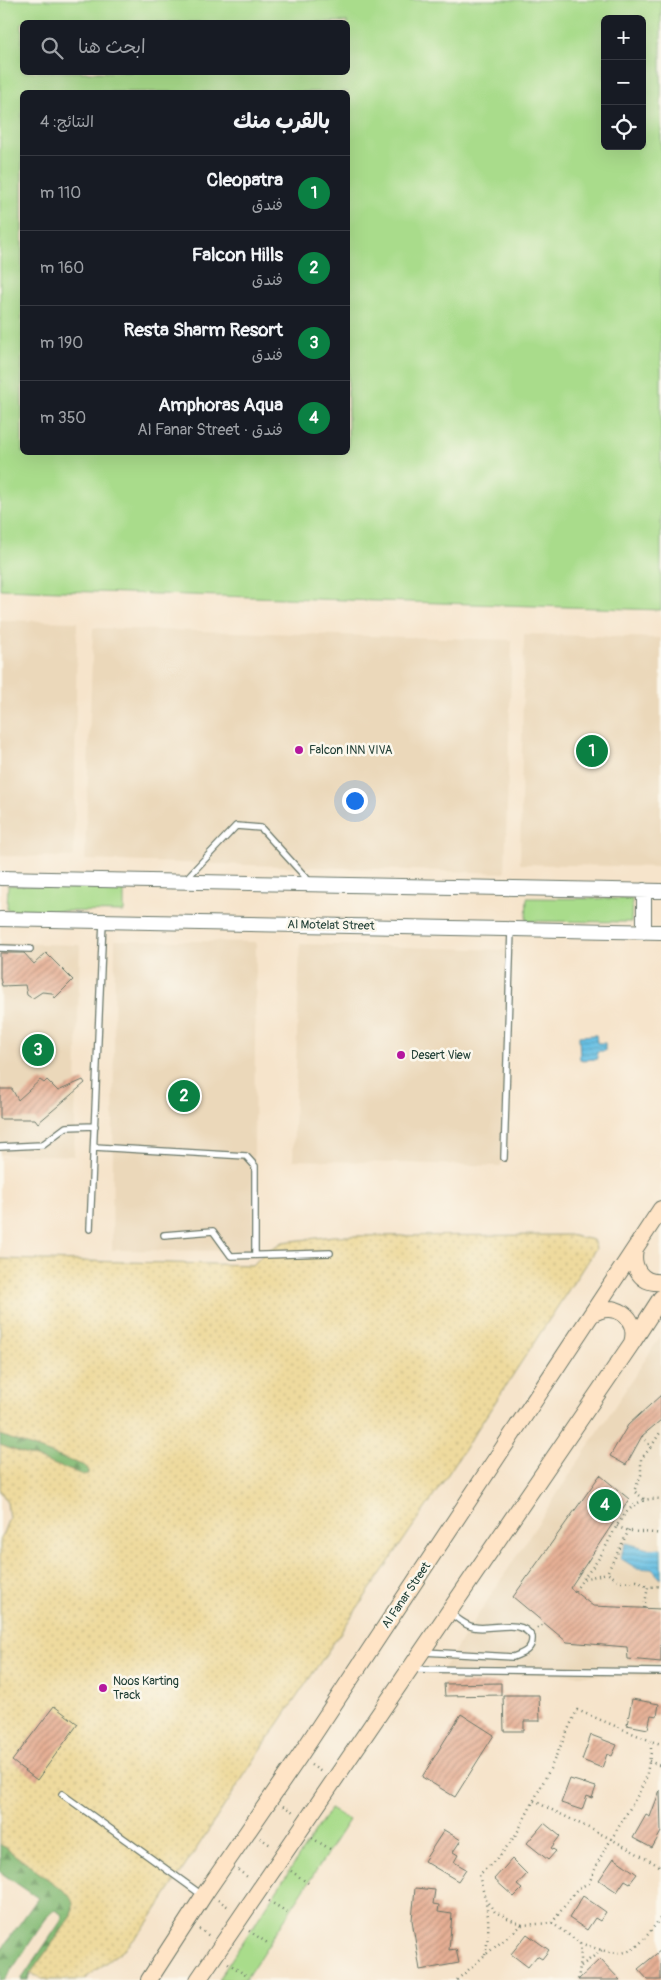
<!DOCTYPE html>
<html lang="ar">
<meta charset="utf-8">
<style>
:root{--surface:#171b24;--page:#242831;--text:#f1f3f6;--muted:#9ea1a6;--line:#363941;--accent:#0b8043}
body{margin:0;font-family:Pangolin,"Playpen Sans Arabic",sans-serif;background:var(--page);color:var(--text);direction:rtl}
.controls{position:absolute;right:15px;top:15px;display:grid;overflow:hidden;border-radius:8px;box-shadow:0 5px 20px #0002}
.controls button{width:45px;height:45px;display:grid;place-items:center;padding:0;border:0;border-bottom:1px solid var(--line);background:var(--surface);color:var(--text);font:25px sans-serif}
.you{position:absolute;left:354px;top:800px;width:18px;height:18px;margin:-12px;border:4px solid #fff;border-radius:50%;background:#1a73e8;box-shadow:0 0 0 8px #1a73e833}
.badge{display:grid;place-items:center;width:32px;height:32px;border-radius:50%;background:var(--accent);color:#fff;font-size:16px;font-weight:700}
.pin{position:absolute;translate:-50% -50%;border:2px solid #fff;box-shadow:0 1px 5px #0006}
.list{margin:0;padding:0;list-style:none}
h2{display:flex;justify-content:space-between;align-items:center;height:65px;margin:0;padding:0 20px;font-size:21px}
h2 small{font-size:16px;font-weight:400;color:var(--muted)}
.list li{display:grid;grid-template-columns:32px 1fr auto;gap:15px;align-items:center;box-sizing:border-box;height:75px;padding:0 20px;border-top:1px solid var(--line)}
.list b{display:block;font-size:19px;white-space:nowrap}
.list p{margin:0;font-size:16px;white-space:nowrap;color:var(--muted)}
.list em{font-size:16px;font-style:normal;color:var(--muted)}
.icon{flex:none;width:28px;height:28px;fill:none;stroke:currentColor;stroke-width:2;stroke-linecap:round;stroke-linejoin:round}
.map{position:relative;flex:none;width:661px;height:1980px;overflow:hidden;direction:ltr}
.search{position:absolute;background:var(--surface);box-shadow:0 5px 20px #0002;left:20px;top:20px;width:330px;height:55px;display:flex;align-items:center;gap:12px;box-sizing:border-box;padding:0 18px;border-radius:8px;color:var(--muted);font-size:19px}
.panel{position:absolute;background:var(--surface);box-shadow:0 5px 20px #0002;left:20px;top:90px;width:330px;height:365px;border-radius:8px;direction:rtl}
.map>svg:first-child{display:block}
.built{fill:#ebd8ba}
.green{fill:#a9dc8b;stroke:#648c60;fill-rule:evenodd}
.forest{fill:url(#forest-firs);stroke:#527c56}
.sand{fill:url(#sand-dots);stroke:#868c69}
.water{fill:url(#water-rules);stroke:#437e8c}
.building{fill:url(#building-hatch)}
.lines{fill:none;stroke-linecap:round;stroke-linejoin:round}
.service-casing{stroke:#6a7769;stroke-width:8}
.tertiary-casing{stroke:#6a7769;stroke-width:16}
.secondary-casing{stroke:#6a7769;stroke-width:18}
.path{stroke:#6a7769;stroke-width:2.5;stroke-dasharray:1 4;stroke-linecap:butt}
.service{stroke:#fff;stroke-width:5.5}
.tertiary{stroke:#fff;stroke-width:14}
.secondary{stroke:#ffe4c6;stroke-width:16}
.poi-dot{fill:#b5179e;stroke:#fbf7ec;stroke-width:2}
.labels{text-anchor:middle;stroke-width:5;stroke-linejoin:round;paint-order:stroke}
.poi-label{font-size:12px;fill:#1f3d34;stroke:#fbf7ec;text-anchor:start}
.street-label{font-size:12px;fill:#1f3d34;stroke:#fbf7ec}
</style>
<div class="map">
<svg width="661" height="1980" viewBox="0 0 661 1980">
<defs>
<pattern id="forest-firs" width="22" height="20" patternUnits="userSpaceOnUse" patternTransform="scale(1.25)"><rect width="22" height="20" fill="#86bc77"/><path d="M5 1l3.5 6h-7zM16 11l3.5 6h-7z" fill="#6d9a62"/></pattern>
<pattern id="sand-dots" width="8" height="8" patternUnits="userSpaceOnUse" patternTransform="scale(1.25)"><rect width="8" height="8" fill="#eeda9e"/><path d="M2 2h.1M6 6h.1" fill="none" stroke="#ccbc89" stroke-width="1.8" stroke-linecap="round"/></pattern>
<pattern id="water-rules" width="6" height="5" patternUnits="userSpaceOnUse" patternTransform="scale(1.25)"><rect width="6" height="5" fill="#67c0e4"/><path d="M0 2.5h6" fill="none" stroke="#549dba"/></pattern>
<pattern id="building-hatch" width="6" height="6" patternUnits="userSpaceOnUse" patternTransform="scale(1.25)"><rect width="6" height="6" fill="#e6af94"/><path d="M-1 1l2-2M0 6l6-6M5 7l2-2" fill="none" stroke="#ba907a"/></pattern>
</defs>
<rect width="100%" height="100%" fill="#fbf7ec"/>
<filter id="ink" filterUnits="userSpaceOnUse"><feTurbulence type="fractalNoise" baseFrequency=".02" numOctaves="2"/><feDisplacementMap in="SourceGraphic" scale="10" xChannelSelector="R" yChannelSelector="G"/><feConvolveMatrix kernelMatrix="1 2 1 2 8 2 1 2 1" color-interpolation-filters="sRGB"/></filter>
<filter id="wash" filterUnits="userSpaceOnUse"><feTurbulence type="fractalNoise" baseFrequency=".0096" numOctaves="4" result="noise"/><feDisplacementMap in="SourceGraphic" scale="20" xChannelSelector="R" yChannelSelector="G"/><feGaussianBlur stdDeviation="1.12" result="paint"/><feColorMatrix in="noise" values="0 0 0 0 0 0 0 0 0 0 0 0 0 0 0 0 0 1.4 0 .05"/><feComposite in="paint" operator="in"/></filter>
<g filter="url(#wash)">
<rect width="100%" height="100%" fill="#f6e4cb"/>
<path class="built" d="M0,620l77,2 -3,235 -74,-1z
M93,628l419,12 -7,233 -420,-13z
M524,634l137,4v229l-141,-3z
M115,940l141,2 -3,309 -141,-1z
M0,943l80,2 -6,211 -74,-2z
M300,944l209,6 -8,216 -208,-6z
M660,1337h1v339l-221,-3z"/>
<path class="green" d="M0,0h661v610l-661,-21zM605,19h37v127h-37zM22,22h326v50h-326zM22,92h326v360h-326z
M8,885l116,3v24l-117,-2z
M527,898l105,1 -1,23 -105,-1z
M330,1809l19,11 -104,160h-27z"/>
<path class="forest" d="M0,1435l85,31 3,3v5l-5,1 -83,-30z
M0,1844l67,49 6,7 -1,16 -42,58 -2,6h-7l40,-59 1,-6 -6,-5 -7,4 -44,66h-5v-29l38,-53 -38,-26z"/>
<path class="sand" d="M569,1235l24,5 3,8 -163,249 -169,248 -116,178 -19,22 -46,35h-35l-18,-6 42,-58c2,-10 2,-15 -5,-23l-67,-49v-303l9,-23 -2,-16 -7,-12v-45l83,30 5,-1v-5l-3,-3 -85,-31v-176l253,6 12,-13 18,-10 50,-6z"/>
<path class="water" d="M596,1035l1,8h8v8h-8v8l-17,1 -1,-24z
M626,1543l23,6 12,-1v31l-9,-10 -16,-1 -16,-10z"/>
<g id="blocks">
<path class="building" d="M0,953h24l10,11 12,-11 27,27 -18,18 -3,-5 -10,-1 -9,6 -3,-1 -3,-2 -2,-10 -23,1 -2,-8z
M40,1080l4,3 3,-3 11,11 25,-11 2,3 -47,40 -3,-4h-35v-30h12l6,11z
M661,1395v25l-19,16 -16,29 -16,-9 18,-31z
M600,1475l29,24 -59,89 23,18 68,3v53l-33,-3 -1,-12 -60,-5 -54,-45z
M501,1683v12l-56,1 -1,-12z
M503,1695h36l1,26h-16v10h-20z
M632,1699l27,5 -2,12 -6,-1 -3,14 -21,-4z
M54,1706l24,18 -41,56 -25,-19z
M461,1714l33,21 -39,62 -33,-20z
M591,1735l26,10 -5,11 -5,-2 -5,14 -20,-8z
M570,1779l26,8 -4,11 -5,-2 -5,14 -21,-7z
M660,1790l1,42 -9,16 -19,-10 13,-23 4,2z
M544,1823l16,13 -9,12 5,3 -8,9 -21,-17z
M444,1830l17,10 -8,12 5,3 -4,7 12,7 -8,12 -34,-20z
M614,1858l23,16 -7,9 -5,-3 -8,12 -18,-12z
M512,1859l15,15 -10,11 5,4 -8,8 -20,-18z
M415,1888l20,2 -2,14 6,1 -1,7 14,2 -3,36 7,-1 3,14 -39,7 -8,-50z
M583,1896l23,16 -6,9 -5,-3 -8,12 -18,-12z
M527,1934l22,16 -7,9 -5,-3 -9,11 -17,-13z
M661,1950v30h-13l-10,-11z
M600,1959l20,21h-42z"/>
</g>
</g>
<g filter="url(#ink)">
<use href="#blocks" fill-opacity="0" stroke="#6a7769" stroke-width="1"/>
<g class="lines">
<defs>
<path id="service" d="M186,879l50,-53 25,2 49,54
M0,948l30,1
M0,1147l42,-2 24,-18 29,-1
M94,1147l152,9 9,10v89
M504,1158l7,-229
M90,1229l13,-308
M164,1235l49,-4 18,25 99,-3
M424,1652l89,5c11,-4 20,-8 19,-20 -11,-20 -40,-6 -58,-10 -9,-1 -17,-9 -24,-14
M413,1669l248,3
M62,1794l140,101"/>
<path id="tertiary" d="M0,878l661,13
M644,890v42
M0,919l661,13"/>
<path id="secondary" d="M635,1249c-4,18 6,35 26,33
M591,1315c22,-16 49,2 41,28
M149,1980l57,-88 93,-135 362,-548
M198,1980l434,-637 29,-45"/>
</defs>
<use href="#service" class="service-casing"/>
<use href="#tertiary" class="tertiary-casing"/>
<use href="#secondary" class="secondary-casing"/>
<path class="path" d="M642,1436l9,11 -10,12v16l-7,16 10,8
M651,1447l10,-16
M617,1526c13,8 30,5 44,8
M629,1530l-22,43 14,9 16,-1 11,6
M583,1579c7,-9 15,-18 21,-29 13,-24 24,-55 57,-51
M575,1591l8,-12 24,-6
M644,1608l4,-21 13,-1
M537,1628l7,-4
M649,1761l12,5
M311,1765l12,8
M534,1801l77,38 50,28
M283,1806l12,7
M260,1838l12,8
M312,1838l18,11
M238,1870l12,9
M291,1871l17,12
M218,1900l12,8
M269,1901l20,12
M488,1903l7,9 27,13
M552,1923l28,20 1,16 -3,21
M199,1929l12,8
M249,1931l20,13
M580,1943c48,17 52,14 81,-26
M485,1955c7,-33 2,-49 -6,-80l21,-19 17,-23 33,-64 27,-59 74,31
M228,1963l19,13
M581,1966l21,-16
M457,1980l28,-25 37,-30 30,-2 25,-34 12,-6 11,-25 39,-65 7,-15 5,-26v-11l10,3"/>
<use href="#service" class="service"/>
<use href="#tertiary" class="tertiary"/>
<use href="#secondary" class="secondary"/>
</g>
</g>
<g class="poi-dot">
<circle cx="299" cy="750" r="5"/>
<circle cx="401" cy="1055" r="5"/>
<circle cx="103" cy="1688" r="5"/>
</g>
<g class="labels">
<g class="poi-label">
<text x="309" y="754">Falcon INN VIVA</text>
<text x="411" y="1059">Desert View</text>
<text x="113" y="1685">Noos Karting<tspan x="113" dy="14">Track</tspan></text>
</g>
<g class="street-label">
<text transform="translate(331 925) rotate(1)" y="4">Al Motelat Street</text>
<text transform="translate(406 1595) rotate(-56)" y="4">Al Fanar Street</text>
</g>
</g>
</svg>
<div class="controls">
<button>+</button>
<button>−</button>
<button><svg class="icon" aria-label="locate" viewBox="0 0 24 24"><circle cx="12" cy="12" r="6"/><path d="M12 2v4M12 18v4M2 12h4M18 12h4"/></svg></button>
</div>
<div class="you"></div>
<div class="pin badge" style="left:592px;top:751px">1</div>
<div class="pin badge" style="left:184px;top:1096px">2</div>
<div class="pin badge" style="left:38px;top:1050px">3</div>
<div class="pin badge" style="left:605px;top:1505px">4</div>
<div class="search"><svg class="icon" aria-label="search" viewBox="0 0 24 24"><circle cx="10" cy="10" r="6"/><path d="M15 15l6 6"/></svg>ابحث هنا</div>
<section class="panel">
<h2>بالقرب منك<small>النتائج: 4</small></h2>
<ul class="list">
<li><span class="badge">1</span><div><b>Cleopatra</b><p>فندق</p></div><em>110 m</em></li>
<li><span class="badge">2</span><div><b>Falcon Hills</b><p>فندق</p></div><em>160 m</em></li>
<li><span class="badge">3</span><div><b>Resta Sharm Resort</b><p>فندق</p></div><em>190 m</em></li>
<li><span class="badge">4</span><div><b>Amphoras Aqua</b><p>فندق · Al Fanar Street</p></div><em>350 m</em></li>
</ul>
</section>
</div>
